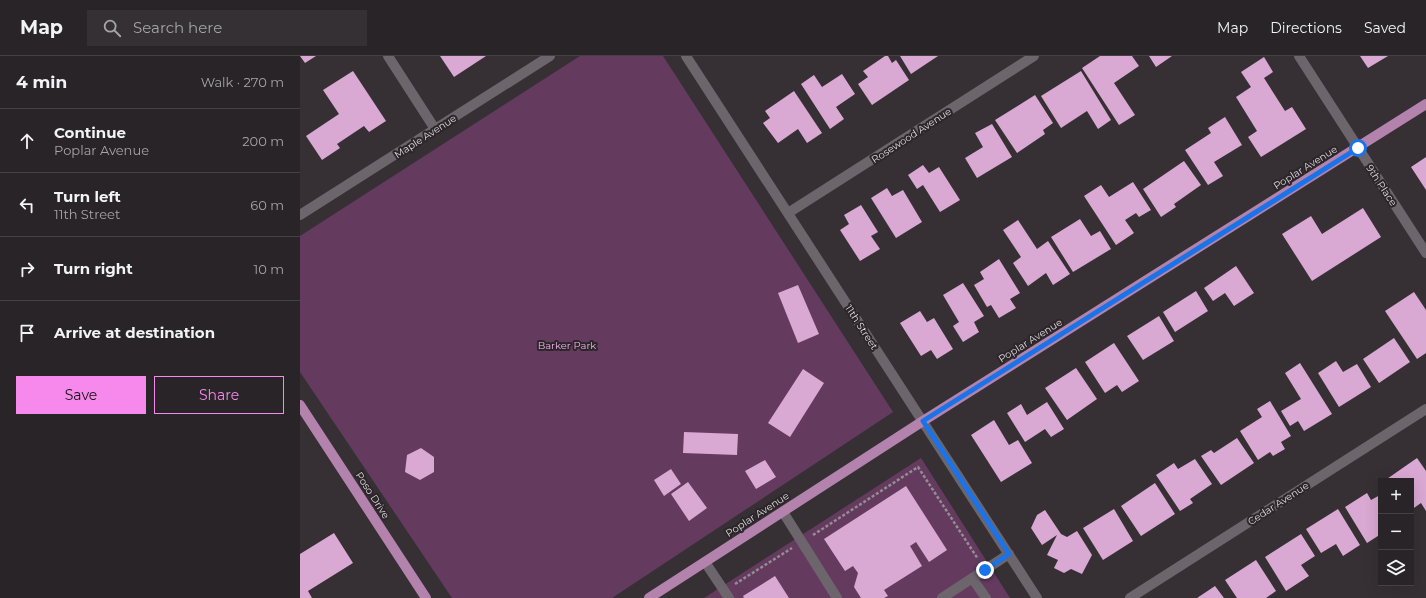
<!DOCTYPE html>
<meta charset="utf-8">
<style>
:root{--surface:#282428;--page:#343034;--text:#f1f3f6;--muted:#a5a4a8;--line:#444145;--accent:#f788ec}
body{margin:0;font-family:Montserrat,sans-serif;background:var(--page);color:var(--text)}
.controls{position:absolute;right:12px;bottom:12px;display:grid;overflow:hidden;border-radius:0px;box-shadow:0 4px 16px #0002}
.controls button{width:36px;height:36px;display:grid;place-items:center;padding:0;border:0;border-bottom:1px solid var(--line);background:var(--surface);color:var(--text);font:20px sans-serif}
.stop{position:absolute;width:12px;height:12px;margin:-9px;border:3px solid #1a73e8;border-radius:50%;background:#fff}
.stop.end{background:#1a73e8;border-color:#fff;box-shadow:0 1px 4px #0008}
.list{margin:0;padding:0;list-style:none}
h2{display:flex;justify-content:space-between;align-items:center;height:52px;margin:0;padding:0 16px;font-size:17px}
h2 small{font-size:13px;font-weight:400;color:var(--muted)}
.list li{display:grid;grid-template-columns:26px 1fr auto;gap:12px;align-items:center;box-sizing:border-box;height:64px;padding:0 16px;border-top:1px solid var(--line)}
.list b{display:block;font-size:15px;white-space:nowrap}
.list p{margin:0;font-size:13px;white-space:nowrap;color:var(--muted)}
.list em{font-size:13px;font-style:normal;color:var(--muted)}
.actions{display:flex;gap:8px;padding:12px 16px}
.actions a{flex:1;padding:9px 0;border:1px solid var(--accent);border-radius:0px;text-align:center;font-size:14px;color:var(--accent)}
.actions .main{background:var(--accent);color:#111}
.icon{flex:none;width:22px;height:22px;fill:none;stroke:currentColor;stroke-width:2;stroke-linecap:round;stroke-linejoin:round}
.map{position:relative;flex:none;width:1126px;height:542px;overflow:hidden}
header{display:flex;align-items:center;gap:24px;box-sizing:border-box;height:56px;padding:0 20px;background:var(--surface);border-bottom:1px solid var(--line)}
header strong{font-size:19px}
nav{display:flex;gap:22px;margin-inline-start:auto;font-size:14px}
.search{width:280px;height:36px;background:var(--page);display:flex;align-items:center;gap:10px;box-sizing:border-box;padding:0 14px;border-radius:0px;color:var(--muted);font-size:15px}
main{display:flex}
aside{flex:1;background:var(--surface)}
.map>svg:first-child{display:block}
.green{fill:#643b5f}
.building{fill:#d9a8d3}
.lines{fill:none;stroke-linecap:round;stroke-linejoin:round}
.path{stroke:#938e92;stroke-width:2.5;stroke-dasharray:3 2;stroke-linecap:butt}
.minor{stroke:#6c656b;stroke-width:10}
.major{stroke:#b383ad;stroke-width:10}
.route{stroke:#1a73e8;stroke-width:5}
.labels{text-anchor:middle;stroke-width:4;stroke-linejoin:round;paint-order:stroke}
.street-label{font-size:10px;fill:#dfdbde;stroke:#2c262b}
.park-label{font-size:10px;fill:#f4afeb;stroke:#2c262b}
</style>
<header>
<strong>Map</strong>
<div class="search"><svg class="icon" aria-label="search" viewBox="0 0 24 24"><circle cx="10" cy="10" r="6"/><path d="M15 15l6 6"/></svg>Search here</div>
<nav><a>Map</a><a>Directions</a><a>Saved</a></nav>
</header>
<main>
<aside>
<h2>4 min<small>Walk · 270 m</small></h2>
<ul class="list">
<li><svg class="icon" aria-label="ahead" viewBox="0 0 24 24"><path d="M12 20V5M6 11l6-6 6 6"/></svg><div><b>Continue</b><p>Poplar Avenue</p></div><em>200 m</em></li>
<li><svg class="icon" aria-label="left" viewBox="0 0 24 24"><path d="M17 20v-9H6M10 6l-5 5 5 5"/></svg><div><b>Turn left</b><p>11th Street</p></div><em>60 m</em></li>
<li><svg class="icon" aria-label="right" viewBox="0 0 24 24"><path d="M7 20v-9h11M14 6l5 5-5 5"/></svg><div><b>Turn right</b></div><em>10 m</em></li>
<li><svg class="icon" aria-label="arrive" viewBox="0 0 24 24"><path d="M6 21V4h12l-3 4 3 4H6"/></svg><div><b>Arrive at destination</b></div></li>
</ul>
<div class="actions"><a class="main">Save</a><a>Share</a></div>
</aside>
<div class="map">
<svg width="1126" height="542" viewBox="0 0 1126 542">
<rect width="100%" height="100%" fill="#363035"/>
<path class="green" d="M280,0h83l230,356 -281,186h-160l-152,-226v-136z
M621,402l89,140h-306z"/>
<path class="building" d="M0,0h16l-11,7z
M140,0h46l-32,21z
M585,0h3l4,7 4,-3 13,20 -37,25 -14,-21 10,-7 -5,-6z
M600,0h38l-27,18z
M800,0h32l7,10 -25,17 21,32 -16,10 -37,-57z
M849,0h23l-16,11z
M1060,0h28l-20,12z
M964,1l9,15 -9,6 21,33 7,-4 14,22 -45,28 -13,-20 9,-6 -21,-34 15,-10 -10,-15z
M53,15l33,50 -17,11 -5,-6 -27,18 3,4 -18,12 -16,-24 33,-22 -16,-24z
M781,15l30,49 -13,9 -11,-18 -26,17 -20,-32z
M542,18l13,20 -19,13 8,12 -14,10 -29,-45 13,-9 8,12z
M494,35l28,42 -15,10 -9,-14 -20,14 -15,-20 7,-5 -5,-7z
M735,39l18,28 -10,7 2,4 -28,19 -22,-33z
M925,61l17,28 -28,17 9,14 -15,9 -23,-35 26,-17 -3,-5z
M692,68l20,33 -35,21 -12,-20 18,-11 -8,-14z
M1126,101v33l-15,-23z
M884,105l17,24 -27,19 2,3 -15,10 -18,-28z
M623,109l6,8 10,-6 21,33 -20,12 -17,-27 -6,4 -9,-14z
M833,126l18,28 -12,7 -3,-4 -11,7 9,13 -18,12 -32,-49 17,-11 8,12z
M587,132l5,8 11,-6 19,32 -26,16 -25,-40z
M561,149l17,27 -7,4 9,13 -20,12 -20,-31 9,-6 -5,-9z
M1063,152l18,29 -69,44 -30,-47 29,-18 11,18z
M780,163l11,17 9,-5 11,18 -38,23 -22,-35z
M718,164l19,29 11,-8 22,33 -17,11 -7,-12 -18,13 -15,-23 8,-6 -18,-27z
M699,203l21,34 -10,6 6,9 -17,10 -8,-13 -4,2 -13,-22 10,-6 -4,-7z
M936,210l18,27 -20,13 -9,-13 -12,8 -9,-13z
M663,227l21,33 -10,6 5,10 -16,10 -10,-16 6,-4 -16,-27z
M498,229l21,49 -21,9 -20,-50z
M896,235l12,20 -33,21 -12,-20z
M1114,236l12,18v43l-9,6 -32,-48z
M620,255l7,11 7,-4 19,31 -16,10 -6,-9 -10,6 -21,-33z
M859,260l15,25 -31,19 -16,-24z
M1094,282l16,24 -31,21 -16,-24z
M814,287l25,38 -17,11 -5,-7 -12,8 -20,-31z
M1036,305l7,11 14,-8 14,23 -32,20 -21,-34z
M1000,307l32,51 -28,17 -6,-10 -8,5 -9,-15 20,-12 -16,-26z
M776,312l21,31 -30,21 -22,-32z
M503,313l21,14 -34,54 -22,-14z
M970,345l21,35 -10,6 4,7 -12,7 -3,-4 -12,8 -18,-29 22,-14 -5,-8z
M747,346l17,27 -13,8 -6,-8 -20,13 -18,-29 14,-9 6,11z
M694,364l15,25 9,-5 14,23 -31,19 -30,-47z
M384,376l54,2 -1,21 -54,-2z
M937,382l17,25 -33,22 -20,-29 10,-6 3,3z
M121,392l13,9v15l-14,8 -15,-8 2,-17z
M1117,402l9,13v40l-5,-8 -10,7v-29h-27z
M895,403l17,25 -22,15 3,4 -13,8 -24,-36 18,-12 4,6z
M465,404l11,17 -20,12 -11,-18z
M371,413l10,15 -17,12 -10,-16z
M388,426l19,26 -18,13 -18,-27z
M855,427l20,31 -34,22 -20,-30z
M606,430l41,64 -18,12 -13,-20 -6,4 12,20 -38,24 4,6 -4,2h-23l-7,-11 4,-14 -5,-7 -8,5 -21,-32z
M1067,437l4,7 9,-5h1v39l-14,9 -22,-36z
M814,453l19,32 -30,19 -20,-32z
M1038,453l22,36 -17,11 -7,-12 -15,9 -15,-24z
M745,454l16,24 6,3 10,-6 15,24 -10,19 -11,-5 -7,4 -10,-5 4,-8 -11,-5 10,-20 -15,10 -11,-17 6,-13z
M34,477l19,30 -45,28 4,7h-12v-44z
M1001,478l14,22 -14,9 8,11 -23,15 -21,-34z
M956,504l20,31 -10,7h-29l-12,-18z
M475,520l14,22h-45l-1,-2z
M915,530l9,12h-27z"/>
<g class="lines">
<path class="path" d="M513,479l105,-68 60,92
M435,528l57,-36"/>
<path class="minor" d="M88,0l47,73
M386,0l351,542
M999,0l127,197
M488,157l246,-157
M0,159l250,-159
M483,456l54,86
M405,506l24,36
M672,522l14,20
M642,542l67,-44
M830,542l296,-189"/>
<path class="major" d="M0,349l126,193
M349,542l274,-177 503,-317"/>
</g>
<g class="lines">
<path class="route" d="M685,514l24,-16 -86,-133 435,-273"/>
</g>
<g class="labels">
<g class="street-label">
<text transform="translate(611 79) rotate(-33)" y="4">Rosewood Avenue</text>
<text transform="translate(125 80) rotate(-33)" y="4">Maple Avenue</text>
<text transform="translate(1005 111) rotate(-32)" y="4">Poplar Avenue</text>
<text transform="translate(1082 129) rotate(57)" y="4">9th Place</text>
<text transform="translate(562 271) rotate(57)" y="4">11th Street</text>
<text transform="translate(730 284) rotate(-32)" y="4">Poplar Avenue</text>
<text transform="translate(73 439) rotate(57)" y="4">Poso Drive</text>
<text transform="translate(978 447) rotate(-33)" y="4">Cedar Avenue</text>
<text transform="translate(457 458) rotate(-33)" y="4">Poplar Avenue</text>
</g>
<g class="park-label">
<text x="267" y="293">Barker Park</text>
</g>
</g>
</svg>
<div class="controls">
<button>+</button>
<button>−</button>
<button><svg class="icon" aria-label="layers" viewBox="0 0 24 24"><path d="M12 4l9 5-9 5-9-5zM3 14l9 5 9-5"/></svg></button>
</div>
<div class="stop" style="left:1058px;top:92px"></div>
<div class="stop end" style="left:685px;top:514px"></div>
</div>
</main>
